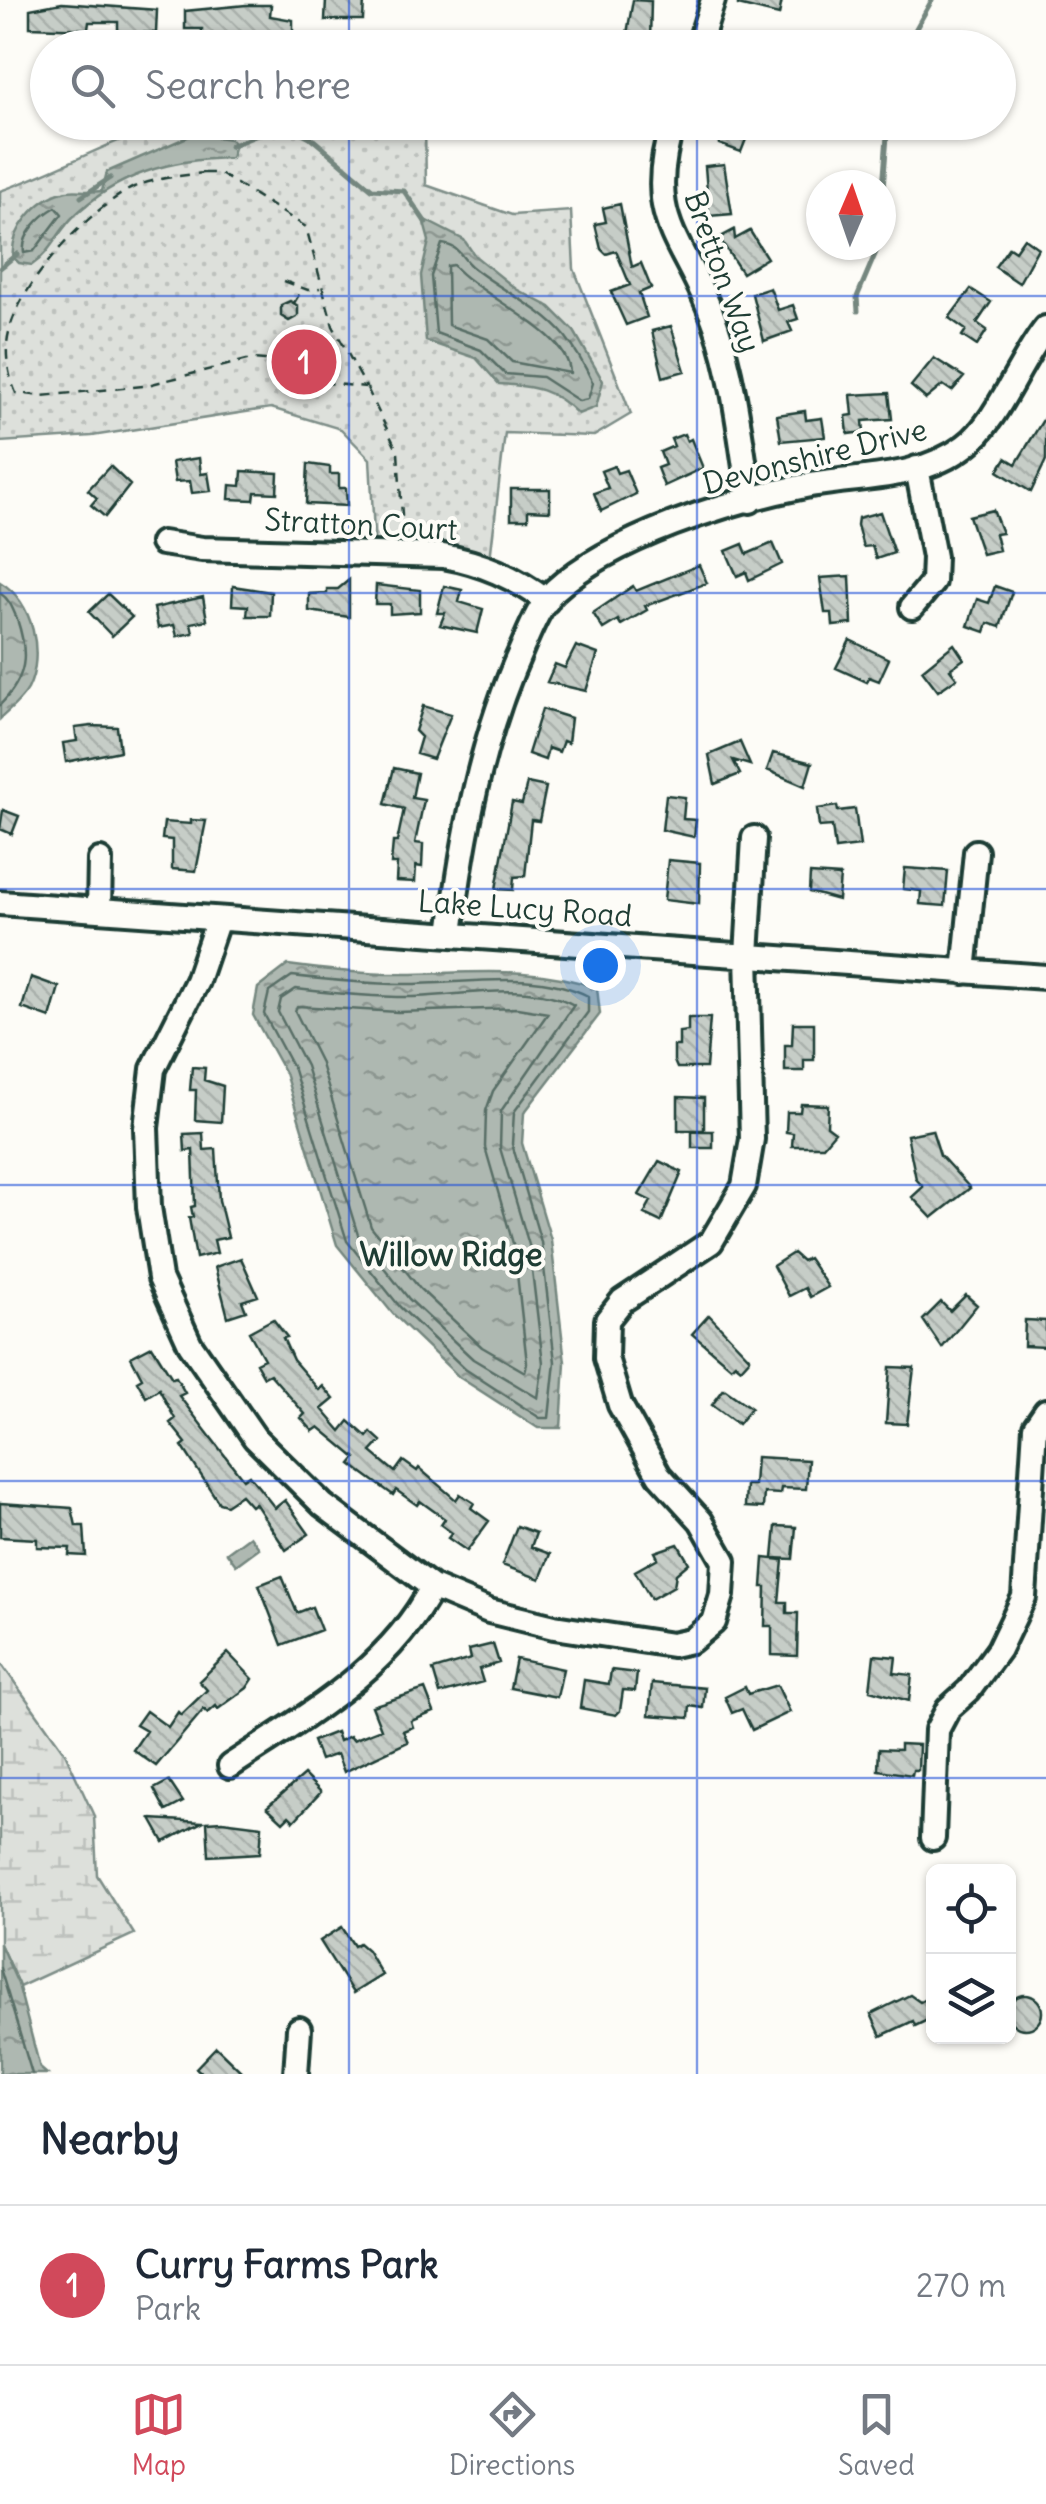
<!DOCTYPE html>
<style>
:root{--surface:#fff;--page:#f2f2f3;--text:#1f2937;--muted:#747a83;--line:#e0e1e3;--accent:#d1495b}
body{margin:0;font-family:Delius,sans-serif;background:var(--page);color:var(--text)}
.controls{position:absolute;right:30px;bottom:30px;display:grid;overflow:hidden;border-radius:15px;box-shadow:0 2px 8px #0004}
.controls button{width:90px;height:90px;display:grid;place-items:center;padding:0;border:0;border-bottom:2px solid var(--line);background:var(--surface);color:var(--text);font:50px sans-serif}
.compass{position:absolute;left:806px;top:170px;width:90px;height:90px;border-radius:50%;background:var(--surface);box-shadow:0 2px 8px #0004;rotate:2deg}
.you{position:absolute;left:600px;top:965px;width:35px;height:35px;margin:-25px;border:8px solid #fff;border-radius:50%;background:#1a73e8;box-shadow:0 0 0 15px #1a73e833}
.badge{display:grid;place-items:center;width:65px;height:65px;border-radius:50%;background:var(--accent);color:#fff;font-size:32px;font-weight:700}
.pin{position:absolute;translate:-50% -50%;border:5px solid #fff;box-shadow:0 2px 10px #0006}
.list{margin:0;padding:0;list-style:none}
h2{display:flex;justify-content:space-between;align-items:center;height:130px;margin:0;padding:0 40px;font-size:42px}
h2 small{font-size:32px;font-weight:400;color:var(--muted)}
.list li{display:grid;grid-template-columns:65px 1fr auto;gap:30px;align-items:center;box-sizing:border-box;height:160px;padding:0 40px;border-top:2px solid var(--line)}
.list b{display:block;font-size:38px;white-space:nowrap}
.list p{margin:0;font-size:32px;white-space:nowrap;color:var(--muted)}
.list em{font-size:32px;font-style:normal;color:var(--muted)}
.icon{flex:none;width:55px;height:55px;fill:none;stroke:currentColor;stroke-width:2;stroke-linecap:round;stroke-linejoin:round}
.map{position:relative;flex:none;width:1046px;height:2074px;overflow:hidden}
.search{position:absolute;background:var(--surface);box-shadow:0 2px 8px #0004;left:30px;right:30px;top:30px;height:110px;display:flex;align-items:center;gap:25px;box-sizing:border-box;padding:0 35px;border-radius:55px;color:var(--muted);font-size:38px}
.sheet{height:290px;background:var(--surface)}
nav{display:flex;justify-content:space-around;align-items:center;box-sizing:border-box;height:140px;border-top:2px solid var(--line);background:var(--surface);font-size:28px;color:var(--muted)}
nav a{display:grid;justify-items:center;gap:5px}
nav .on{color:var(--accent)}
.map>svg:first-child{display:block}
.wetland{fill:url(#wetland-marsh);stroke:#7e8e88;stroke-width:2.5}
.park{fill:url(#park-dots);stroke:#7e8e88;stroke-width:2.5}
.water{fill:url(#water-ripples);stroke:#75877f;stroke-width:2.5}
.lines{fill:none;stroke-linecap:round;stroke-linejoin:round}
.shore{stroke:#586e66;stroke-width:2.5}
.stream{stroke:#75877f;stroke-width:5}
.building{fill:url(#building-back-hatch);stroke:#1f3d34;stroke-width:2.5}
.minor-casing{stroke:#1f3d34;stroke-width:30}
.path{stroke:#1f3d34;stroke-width:2.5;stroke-dasharray:10 8;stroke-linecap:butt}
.minor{stroke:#fdfcf7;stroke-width:22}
.grid{fill:none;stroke:#1d4ed8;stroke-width:2.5;stroke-opacity:0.55}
.labels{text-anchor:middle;stroke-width:8;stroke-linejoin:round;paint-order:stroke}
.street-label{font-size:30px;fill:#1f3d34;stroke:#fdfcf7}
.neighbourhood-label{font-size:32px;font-weight:bold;fill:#1f3d34;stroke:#fdfcf7}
</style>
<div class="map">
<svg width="1046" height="2074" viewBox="0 0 1046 2074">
<defs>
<pattern id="wetland-marsh" width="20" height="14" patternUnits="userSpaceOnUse" patternTransform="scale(2.5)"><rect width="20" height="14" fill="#dde0db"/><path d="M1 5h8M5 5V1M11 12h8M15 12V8" fill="none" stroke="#bdc1bd"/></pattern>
<pattern id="park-dots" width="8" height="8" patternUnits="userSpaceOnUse" patternTransform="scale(2.5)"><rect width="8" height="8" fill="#dde0db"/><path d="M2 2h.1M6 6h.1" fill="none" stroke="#bdc1bd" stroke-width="1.8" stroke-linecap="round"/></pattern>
<pattern id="water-ripples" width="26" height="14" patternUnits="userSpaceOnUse" patternTransform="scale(2.5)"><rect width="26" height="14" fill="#aeb8b1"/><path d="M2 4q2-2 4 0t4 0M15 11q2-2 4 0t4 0" fill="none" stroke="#8d9791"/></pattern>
<pattern id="building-back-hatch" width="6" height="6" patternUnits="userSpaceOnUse" patternTransform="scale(2.5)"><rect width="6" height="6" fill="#c6cdc7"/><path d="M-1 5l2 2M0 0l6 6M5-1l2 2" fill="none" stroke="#aab1ac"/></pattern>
</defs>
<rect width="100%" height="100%" fill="#fdfcf7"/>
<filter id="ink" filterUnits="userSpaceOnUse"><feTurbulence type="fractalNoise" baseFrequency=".01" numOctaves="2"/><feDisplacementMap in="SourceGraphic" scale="20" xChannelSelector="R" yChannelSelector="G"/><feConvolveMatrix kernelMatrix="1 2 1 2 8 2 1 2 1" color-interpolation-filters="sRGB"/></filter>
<g filter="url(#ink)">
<path class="wetland" d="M0,1662l65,91 29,63 3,59 37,59 -115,53 -19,-43z"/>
<path class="park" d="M170,123h255l1,62 86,30 59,-4 3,58 57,145 -37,22 -89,-3 -16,135 -114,-15 -5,-94 -29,-30 -70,-21 -179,28 -92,6v-251c58,-20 111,-52 170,-68z"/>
<path class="water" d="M194,134l36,5 5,5 -4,14c-60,1 -114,16 -158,59 -15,15 -23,36 -41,48l-13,-2 -6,-6c-3,-27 24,-58 50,-65 11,-4 27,1 39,-1l5,-19z
M423,219l41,21 11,16 41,33 34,18 24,24 29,50 -7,26 -18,7c-25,-25 -44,-28 -79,-30l-23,-26 -50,-17 -5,-66 8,-34z
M0,582c33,19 45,73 28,107 -6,11 -19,21 -28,30z
M288,965c37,5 79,10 117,9 67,-1 128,-9 192,14l3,26 -76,99 -2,30 29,97 14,122 -4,66h-23l-79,-51 -66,-63 -56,-69 -52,-172 -32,-58 5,-27z
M250,1536l9,12 -23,17 -9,-12z
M0,1944l18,40 22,84 7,6h-47z"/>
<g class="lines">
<path class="shore" d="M56,207l6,7 -28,37 -10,2c-3,-18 16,-37 32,-46z
M442,244c17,2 18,12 29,22 30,25 69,40 94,70 11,14 20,30 28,47l-5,16 -9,2 -37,-24 -37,-3 -24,-24 -45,-17 -5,-57z
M453,265c27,32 116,66 117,108l-58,-11 -24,-23 -40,-14 -1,-59z
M0,593c10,7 12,14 17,26 12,36 10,58 -17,86
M292,976c36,4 74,8 110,8 60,1 130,-16 186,12v16l-74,100 -2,32 29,98 14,120 -6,56h-9l-75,-49 -65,-62 -53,-66 -53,-171 -30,-56 5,-22z
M296,989c33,4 68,7 101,8 55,2 127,-19 177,8l-73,106 -1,37 29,97 14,118 -5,35 -65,-39 -64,-60 -51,-64 -52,-169 -28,-54 3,-13z
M297,1006l101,6 119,-4 31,5 -55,78 -7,20 -1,36 29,100 13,116 -2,9 -43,-25 -62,-58 -49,-62 -51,-166 -25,-50z
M0,1968l32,106"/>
<path class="stream" d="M905,48l27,-48
M230,146l55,-22 25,13 62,52 32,2 22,32
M81,197l29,-19
M881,216l7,-94
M0,268l17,-14
M858,311l-1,-14 22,-52"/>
</g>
<path class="building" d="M326,0h38l-1,20h-38z
M633,0l18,1 -1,40 -24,-2z
M738,0h44l-3,15 -41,-10z
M62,3l95,7 -1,23 -38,-1v-10h-29l-1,7 -58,-2v-18z
M246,5h25l-1,11 23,4v20l-36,-1v-7l-55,4v-7h-17v-18z
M722,122h22l6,7 -9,23 -22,-8z
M724,164l8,50 -23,2 -4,-50z
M620,204l12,63 9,-4 10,25 -12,5 8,24 -21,8 -15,-33 19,-7 -14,-34 -10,3 -5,-5 -6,-25 11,-2 -3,-14z
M734,230l1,9 15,-8 17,27 -25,15 -23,-35z
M1024,238l14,10 -19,35 -24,-16 14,-20 6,4z
M770,288l8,22 15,-5 5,14 -10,3 4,9 -28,10 -12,-47z
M971,289l20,13 -14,21 10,7 -10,16 -15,-10 4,-6 -17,-12z
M290,301l8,5v10l-9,5 -8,-5v-11z
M671,326l14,45 -22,6 -11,-46z
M934,358l30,19 -12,14 -9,-6 -17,14 -15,-13z
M889,393l3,26 -29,2 1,11 -16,2 -2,-18 7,-1 -2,-20z
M805,411l1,9 16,-2 3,19 -44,4 -4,-26z
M1046,415v45l-15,32 -33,-21 8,-13 10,6z
M684,434l3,7 4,-2 12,29 -39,18 -7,-18 8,-3 -5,-13 14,-6 -3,-7z
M199,458l2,16 7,-1 3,18 -19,2 -2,-12 -15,1 -3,-20z
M308,464l22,3v7h9v14h7l1,18 -41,-2z
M110,466l20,19 -25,32 -14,-12 6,-7 -9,-8z
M614,466l3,7 9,-3 10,24 -35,17 -7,-18 14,-5 -7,-17z
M242,471l36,2 -1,20 -22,-1 -1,8 -25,-1 1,-14 11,1z
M511,489h39v22l-22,-1v9h-17z
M993,510l9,23 -7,1 4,16 -17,4 -13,-38z
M880,512l14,41 -18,6 -4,-13 -9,1 -6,-22 1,-7z
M773,543l9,21 -33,16 -3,-8 -9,4 -11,-25 17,-7 4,10z
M699,565l8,18 -62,23 2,4 -26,15 -3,-5 -15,9 -10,-16 40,-27 3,5z
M850,576l2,48 -19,2 -1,-13h-7l-5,-35z
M349,580v37l-40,-6v-17l18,-1v-4h11z
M376,585l44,5v22l-30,2v-10h-15z
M233,586l38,6 -1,24h-23l1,-10 -16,-1z
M444,586l18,4 -3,12 24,7 -6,24 -37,-8 5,-12h-8z
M995,586l17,6 -12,35 -12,-4 -3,9 -17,-6 9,-27 12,4z
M108,594l24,23 -20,19 -23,-24z
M203,597l4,23 -16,3 2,10 -16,3 -3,-11 -16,3 -4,-20z
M850,640l39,19 -10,22 -10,-4 -2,5 -31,-14z
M954,644l10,15 -14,10 7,9 -19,13 -16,-21z
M576,646l22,8 -12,37 -39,-9 8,-18 10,4z
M423,706l28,8 -18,45 -17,-5 5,-17 -6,-6z
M542,709l29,9 -3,25 -5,-2 -4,11 -11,-4 -3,12 -17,-6z
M91,726l26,1 3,24 -54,11 -3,-19 14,-2 -2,-13z
M740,742l10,23 -17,-5 7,14 -25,10 -6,-29z
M773,753l39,10 -7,23 -38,-16z
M394,768l23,5 -5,25 12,2 -9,43 8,1 -1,23 -6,-1 -1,16 -19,-1 1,-17h-6l2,-22h4l7,-33 -19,-5z
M527,783l19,4 -7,34 -8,-1 -6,56 -11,1 -1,13 -17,-1 16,-87 10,2z
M666,795l19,2 -2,22 13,1 -2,17 -32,-7z
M837,806l1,5 17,-2 5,37 -25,3 -3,-23 -13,1 -2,-18z
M3,810l16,6 -7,18 -12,-5z
M191,820l15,1 -10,50 -24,-2v-29l-10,-1 2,-17 27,2z
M668,860l32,3 -1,41 -35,-4z
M905,868l43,3 -3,35 -25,-2 1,-13 -18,-2z
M810,874l30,2 -2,24 -29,-8z
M31,977l28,10 -9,31 -28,-10z
M688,1018h22l-4,50h-29l-3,-7v-15h5v-14l9,-1z
M793,1023h21v37h-10v11h-19v-26h7z
M192,1067l13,1 -1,12 19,6 -2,36 -26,-2 1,-30h-6z
M678,1097l26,1v32h-26z
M801,1104l27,1 -1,21 8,6 -12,14h-31l1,-13 -7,-1 1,-20h13z
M932,1130l8,25 30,33 -38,30 -20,-21 11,-10 -7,-8 -9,-44z
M692,1131h21v17h-21z
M203,1133l1,17 12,-1 3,51 9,37 -14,3 3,13 -21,5 -7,-40 4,-1 -2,-10 4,-1 -2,-56 -8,1 -1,-17z
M659,1161l23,11 -21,50 -17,-8 7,-13 -12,-6z
M793,1253l9,8 6,-3 20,29 -18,10 -5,-9 -16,8 -16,-30z
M241,1258l17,38 -16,5 4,10 -18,6 -13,-50z
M966,1295l11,10 -35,43 -19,-28 18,-18 9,9z
M709,1315l41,43 -9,10 -6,-5 -4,4 -39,-33z
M273,1319l14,18 -4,1 10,22 26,30 4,-4 11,13 -12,10 19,22 8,-10 18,16 4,-5 10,9 -10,11 24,20 8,-11 14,10 2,-3 37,32 4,-6 14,9 -3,5 18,13 -22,30 -19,-13 4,-5 -11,-8 4,-6 -25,-18 -3,4 -21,-15 -3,5 -33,-24 -9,-7 5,-6 -37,-31 -6,4 -12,-13 4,-4 -35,-40 -6,3 -8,-14 8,-4 -15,-27z
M1025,1320l21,1v26l-22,-1z
M152,1346l20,32 4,-1 9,16 -6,3 64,83 6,-4 26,33 10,-8 24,34 -23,16 -31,-47 -4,3 -10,-11 -15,10 -7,-2 -37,-57 4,-3 -16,-20 5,-4 -16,-30 -13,8 -9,-16 5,-3 -11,-21z
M890,1367l24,1 -7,56 -21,-1z
M724,1389l27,19 -13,16 -26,-19z
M756,1457l52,3 -2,29 -25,-1 -1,6 -16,-1 -1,15 -18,-1 1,-22h8z
M0,1503l72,5 4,18h8l2,30 -17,-1 1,-7 -33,-1v-8l-37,-2z
M517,1526l19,7 -5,14 19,7 -10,25 -38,-14z
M776,1526l20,1 -3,32 -20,-1z
M678,1544l11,19 -13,11 -2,12 -23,13 -16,-28 23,-13 -3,-6z
M764,1558l19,2 -4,42h8v11h11l-1,43 -25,-1v-29h-7l1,-39h-4z
M282,1576l15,37 15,-6 9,23 -39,15 -23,-60z
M493,1644l6,19 -20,6 4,13 -43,12 -7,-24 38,-11 -2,-9z
M228,1653l25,26 -6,9 -29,21 -2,-3 -8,7 -4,-4 -48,57 -23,-16 13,-19 -10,-6 10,-14 22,16 10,-15 3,3 26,-25 -8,-9z
M874,1655l22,2 -2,16 18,2 -3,26 -39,-11z
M516,1659l47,10 -6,28 -47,-9z
M611,1670l26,3 -2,18 -12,-1 -3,21 -4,4 -36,-7 4,-28 25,4z
M652,1683l53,5 -2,20 -13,-2 -1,12 -40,-3z
M777,1685l13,27 -38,18 -10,-21 -10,4 -7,-16 20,-10 3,7z
M425,1689l9,23 -23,9 2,6 -10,4 5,11 -64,30 -7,-18 -17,6 -7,-19 23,-9 3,9 11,-5 3,4 28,-11 -9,-23z
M900,1744l19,1 -1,25h-5l-1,5 -34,-5 1,-21 21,1z
M304,1775l17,17 -27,29 -5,-5 -6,6 -16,-15z
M169,1781l14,21 -17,9 -12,-22z
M151,1819l51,3 -38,20z
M222,1821l40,5 -2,27 -51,3 -2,-34z
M342,1927l12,19 5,-3 8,7 15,25 -29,18 -33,-52z
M910,1995l10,7 9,-5 5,20 -19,9 -2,-5 -32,15 -10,-22z
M1008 2012a17 17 0 1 1 34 0a17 17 0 1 1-34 0Z
M216,2047l28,27h-41l-7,-6z"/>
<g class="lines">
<defs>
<path id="minor" d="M698,48l15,-48
M673,122c-32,102 13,117 43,204 19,55 25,118 34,175
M162,543l40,6 241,7c40,7 71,21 104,45
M912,607l21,-25 1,-25 -17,-89
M0,903l1046,74
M99,910l1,-50
M218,919l-21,62 -44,88 -7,59 3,79 11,71 30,66 65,94 68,67 109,82 57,24 65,16 118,18 19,-4 23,-19 8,-27 2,-34 -23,-40 -42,-46 -39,-70 -14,-47 1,-38 15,-19 89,-59 33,-56 8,-47 -5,-184 7,-117
M451,934c12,-98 30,-195 71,-286 8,-18 18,-44 33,-58 58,-53 174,-89 250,-104 53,-10 115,-6 160,-40 33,-24 54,-85 81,-118
M964,972l12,-120
M230,1766c75,-50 159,-96 202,-179
M933,1838l4,-108 11,-21 21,-19 30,-41 25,-52 11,-170 11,-16
M296,2074l3,-45"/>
</defs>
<use href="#minor" class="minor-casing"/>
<path class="path" d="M203,173h16l87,54 27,99 33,61 -59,-6 -42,-21 -14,-1 -107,27 -102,10 -26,-3c-8,-18 -12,-42 -7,-61 11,-49 81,-124 125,-145 21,-9 46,-11 69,-14z
M284,281l24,9 12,-2
M294,303l9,-15
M367,388l31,64 5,80"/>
<use href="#minor" class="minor"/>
</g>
</g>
<path class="grid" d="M349,0v48M697,0v48M349,122v1952M697,122v1952M0,296h1046M0,593h1046M0,889h1046M0,1185h1046M0,1481h1046M0,1778h1046"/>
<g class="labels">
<g class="street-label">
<text transform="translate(722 272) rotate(70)" y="10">Bretton Way</text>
<text transform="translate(815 457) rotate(-14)" y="10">Devonshire Drive</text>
<text transform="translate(361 525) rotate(3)" y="10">Stratton Court</text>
<text transform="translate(525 909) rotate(4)" y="10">Lake Lucy Road</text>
</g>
<g class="neighbourhood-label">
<text x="451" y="1266">Willow Ridge</text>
</g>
</g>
</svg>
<div class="controls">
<button><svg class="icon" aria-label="locate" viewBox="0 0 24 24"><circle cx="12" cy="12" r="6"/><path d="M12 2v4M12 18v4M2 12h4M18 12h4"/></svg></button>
<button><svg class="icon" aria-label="layers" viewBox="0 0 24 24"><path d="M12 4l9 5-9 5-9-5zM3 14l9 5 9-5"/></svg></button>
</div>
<svg class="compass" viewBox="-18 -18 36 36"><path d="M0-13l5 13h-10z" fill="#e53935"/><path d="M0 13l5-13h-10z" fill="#747a83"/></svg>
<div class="you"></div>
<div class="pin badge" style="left:304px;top:362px">1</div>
<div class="search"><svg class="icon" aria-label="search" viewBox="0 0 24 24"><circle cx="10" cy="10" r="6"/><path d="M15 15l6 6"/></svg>Search here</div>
</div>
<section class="sheet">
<h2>Nearby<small></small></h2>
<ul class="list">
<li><span class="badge">1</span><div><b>Curry Farms Park</b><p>Park</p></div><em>270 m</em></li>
</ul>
</section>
<nav>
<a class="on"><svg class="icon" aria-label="map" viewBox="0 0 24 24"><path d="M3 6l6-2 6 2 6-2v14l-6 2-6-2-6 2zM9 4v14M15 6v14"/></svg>Map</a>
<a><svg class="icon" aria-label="directions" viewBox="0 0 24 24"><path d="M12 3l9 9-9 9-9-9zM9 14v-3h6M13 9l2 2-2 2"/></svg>Directions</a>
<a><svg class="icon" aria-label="saved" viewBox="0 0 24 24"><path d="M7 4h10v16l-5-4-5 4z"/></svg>Saved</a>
</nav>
